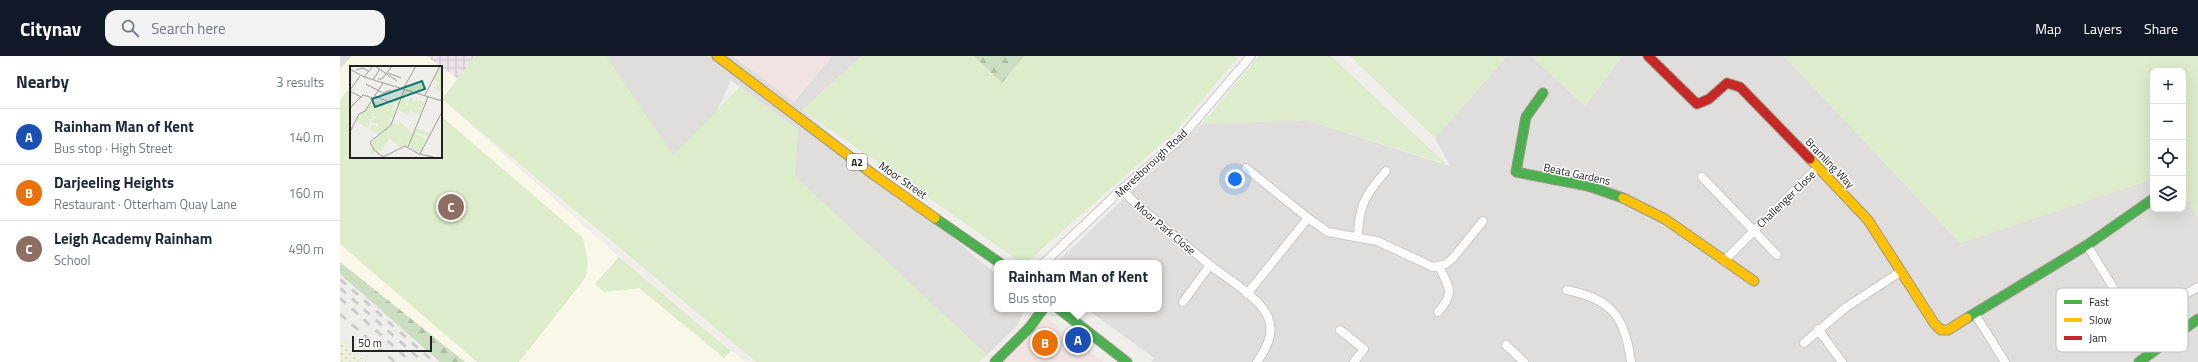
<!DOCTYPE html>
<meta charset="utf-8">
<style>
:root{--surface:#fff;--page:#f2f2f3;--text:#1f2937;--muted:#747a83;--line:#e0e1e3;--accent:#111827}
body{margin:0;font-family:"Titillium Web",sans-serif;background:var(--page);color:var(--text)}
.controls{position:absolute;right:12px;top:12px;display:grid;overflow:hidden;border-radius:8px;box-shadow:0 4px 16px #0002}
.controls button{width:36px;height:36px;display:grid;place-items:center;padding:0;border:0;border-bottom:1px solid var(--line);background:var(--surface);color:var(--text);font:20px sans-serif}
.scale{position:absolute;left:12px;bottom:10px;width:80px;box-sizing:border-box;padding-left:4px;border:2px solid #222;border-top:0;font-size:11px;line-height:14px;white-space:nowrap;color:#222;-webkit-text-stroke:3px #fff;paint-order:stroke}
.you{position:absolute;left:895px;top:123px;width:14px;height:14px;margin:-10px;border:3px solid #fff;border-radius:50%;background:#1a73e8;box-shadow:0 0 0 6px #1a73e833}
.badge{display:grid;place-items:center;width:26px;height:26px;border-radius:50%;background:var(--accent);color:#fff;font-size:13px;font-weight:700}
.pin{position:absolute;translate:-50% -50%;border:2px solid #fff;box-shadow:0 1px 4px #0006}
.popup{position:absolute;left:654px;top:204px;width:168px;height:52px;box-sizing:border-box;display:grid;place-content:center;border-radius:8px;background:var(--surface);filter:drop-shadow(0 1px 3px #0005);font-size:13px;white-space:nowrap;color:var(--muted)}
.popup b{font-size:15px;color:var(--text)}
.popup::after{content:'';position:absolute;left:50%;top:100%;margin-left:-8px;border:8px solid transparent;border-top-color:var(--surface)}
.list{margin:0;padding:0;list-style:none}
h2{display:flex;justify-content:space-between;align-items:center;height:52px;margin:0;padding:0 16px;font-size:17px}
h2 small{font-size:13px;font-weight:400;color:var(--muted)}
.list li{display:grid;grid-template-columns:26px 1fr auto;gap:12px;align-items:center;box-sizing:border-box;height:56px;padding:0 16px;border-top:1px solid var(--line)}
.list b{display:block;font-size:15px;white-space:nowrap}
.list p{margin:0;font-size:13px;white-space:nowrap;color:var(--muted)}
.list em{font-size:13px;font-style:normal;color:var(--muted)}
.icon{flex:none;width:22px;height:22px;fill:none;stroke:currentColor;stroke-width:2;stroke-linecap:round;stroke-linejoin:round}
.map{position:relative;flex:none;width:1858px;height:306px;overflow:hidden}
header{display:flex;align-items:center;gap:24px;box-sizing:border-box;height:56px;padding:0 20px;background:var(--accent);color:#fff}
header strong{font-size:19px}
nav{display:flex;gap:22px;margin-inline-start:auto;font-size:14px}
.search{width:280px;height:36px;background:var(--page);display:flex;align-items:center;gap:10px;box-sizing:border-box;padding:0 14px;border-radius:12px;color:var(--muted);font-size:15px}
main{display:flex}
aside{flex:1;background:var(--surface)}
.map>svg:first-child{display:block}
.residential{fill:#dfdedc}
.commercial{fill:#f1e3e1}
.industrial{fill:url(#industrial-grid)}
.education{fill:#f8f7e8;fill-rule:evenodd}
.farmland{fill:url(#farmland-dots)}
.grass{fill:#ddeccb}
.forest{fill:url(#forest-firs)}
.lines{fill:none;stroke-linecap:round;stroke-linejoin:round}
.street-casing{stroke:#c9c8c7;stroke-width:10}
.fast-casing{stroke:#999a82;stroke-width:11}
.slow-casing{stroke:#999a82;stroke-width:11}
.jam-casing{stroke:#999a82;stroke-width:11}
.street{stroke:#fdfcfc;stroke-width:8}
.fast{stroke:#4caf50;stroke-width:9}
.slow{stroke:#ffc107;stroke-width:9}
.jam{stroke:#c62828;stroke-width:9}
.rail{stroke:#ccc;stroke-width:3;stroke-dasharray:8 8;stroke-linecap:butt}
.labels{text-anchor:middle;stroke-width:3;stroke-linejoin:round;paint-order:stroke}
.shield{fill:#fff;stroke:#646464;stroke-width:1}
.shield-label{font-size:10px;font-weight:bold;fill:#222}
.street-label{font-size:11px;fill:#222;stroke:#fff}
.inset-road{fill:none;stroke:#9e9c9b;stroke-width:1}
.view{fill:#0f766e;fill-opacity:0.15;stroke:#0f766e;stroke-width:2}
.inset-edge{fill:none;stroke:#222;stroke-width:2}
.key{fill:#fff;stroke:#bdbdbd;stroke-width:1}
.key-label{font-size:11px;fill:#222}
</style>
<header>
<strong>Citynav</strong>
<div class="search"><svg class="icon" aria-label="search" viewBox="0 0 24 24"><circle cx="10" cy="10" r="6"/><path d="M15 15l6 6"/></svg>Search here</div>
<nav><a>Map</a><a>Layers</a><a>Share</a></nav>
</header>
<main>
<aside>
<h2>Nearby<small>3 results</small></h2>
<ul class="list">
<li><span class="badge" style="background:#1a4fb4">A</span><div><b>Rainham Man of Kent</b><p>Bus stop · High Street</p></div><em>140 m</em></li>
<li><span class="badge" style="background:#e8710a">B</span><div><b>Darjeeling Heights</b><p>Restaurant · Otterham Quay Lane</p></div><em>160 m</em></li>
<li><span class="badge" style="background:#8d6e63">C</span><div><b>Leigh Academy Rainham</b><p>School</p></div><em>490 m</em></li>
</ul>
</aside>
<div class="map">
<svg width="1858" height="306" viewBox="0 0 1858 306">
<defs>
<pattern id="industrial-grid" width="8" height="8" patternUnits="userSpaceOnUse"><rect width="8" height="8" fill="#ede4e9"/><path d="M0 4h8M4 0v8" fill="none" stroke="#cbc3c8"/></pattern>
<pattern id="farmland-dots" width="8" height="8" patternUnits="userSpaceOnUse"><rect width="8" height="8" fill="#efefdf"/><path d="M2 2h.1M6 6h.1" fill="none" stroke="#cdcdbf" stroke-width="1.8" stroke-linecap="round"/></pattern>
<pattern id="forest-firs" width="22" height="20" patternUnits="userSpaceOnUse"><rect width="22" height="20" fill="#cbdec1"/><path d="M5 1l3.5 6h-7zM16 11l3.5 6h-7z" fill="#aebea6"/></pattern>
</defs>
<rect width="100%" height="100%" fill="#f0eeeb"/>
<path class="residential" d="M0,0h12l-12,13z
M266,0h127l61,46 38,-46h30l-60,54 195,165v34h28l-8,17 -30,29 -193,-179 4,-46 -67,-50 -14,31 -45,45z
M1167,0h24l54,50 37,-50h162l176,187 193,-64v30h30v-15l15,24v144h-1047l3,-4 -67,-49h72v-46h-103l146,-139 103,-4 145,46 -15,-28z"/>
<path class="commercial" d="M393,0h99l-38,46z
M706,262l57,44h-103z"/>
<path class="industrial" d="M86,0h49l-17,23z"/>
<path class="education" d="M12,0h74l32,23 -16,20 177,158 126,105h-280l-125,-100v-193zM11,11h90v90h-90z"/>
<path class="farmland" d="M0,281l26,25h-26z"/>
<path class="grass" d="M135,0h131l67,99 67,-68 58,43 -3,46 192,179 -8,7h-223l-314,-263z
M522,0h112l28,27 22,-27h215l-64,76 -149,131h-4l-220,-153z
M919,0h72l115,108 -141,-44 -103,4z
M1010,0h157l-72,82z
M1191,0h91l-37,50z
M1444,0h414v162l-15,-24v-123h-30v108l-193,64z
M11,31v70h90v-41l142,122 5,24 -2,15 -67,85h-42l-137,-118v-144z
M279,201l112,94 -7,7 -85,-70 -35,4 -9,-8z"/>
<path class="forest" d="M634,0h50l-22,27z
M0,206l125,100h-25l-100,-88z"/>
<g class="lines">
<defs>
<path id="street" d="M906,112l62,50
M1362,121l75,78
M782,133l12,13c25,21 51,43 77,64 17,13 49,32 57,51 7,16 -2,32 -11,45
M1018,180c1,-32 8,-42 28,-65
M1747,189l48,78 63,-36
M1384,205l93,-93
M704,207l78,-74 56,-48 73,-85
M1227,234c45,9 58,27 64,72
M907,238l61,-76 20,14 49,9 56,26 13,-3 7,-6 30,-37
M843,246l27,-37
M1098,256c17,-19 12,-24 1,-45
M1635,258l30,48
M1478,273l24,33
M1000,274l24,19 -10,13
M1771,282l24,-15
M1464,287l41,-35 55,-36
M1166,289l18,17"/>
<path id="fast" d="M1203,37l-17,24 -10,55 72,14 35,12
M595,162l65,45
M719,253l68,53
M1627,262l120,-73 66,-46
M655,306l35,-35 13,-18
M1799,306l59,-43"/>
<path id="slow" d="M377,0l157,119 61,43
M1470,103l58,61 66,103 7,7h7l19,-12
M1283,142l42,21 89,62"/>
<path id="jam" d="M1308,0l49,48 12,-5 18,-16 13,4 70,72"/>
</defs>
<use href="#street" class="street-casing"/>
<use href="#fast" class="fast-casing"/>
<use href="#slow" class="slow-casing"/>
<use href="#jam" class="jam-casing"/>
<use href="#street" class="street"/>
<use href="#fast" class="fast"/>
<use href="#slow" class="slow"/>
<use href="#jam" class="jam"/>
<path class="rail" d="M0,223l94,83
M0,232l83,74
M0,242l71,64
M0,258l55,48"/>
</g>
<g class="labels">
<rect class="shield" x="507" y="98" width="20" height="16" rx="3"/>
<g class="shield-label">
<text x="517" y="110">A2</text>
</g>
<g class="street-label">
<text transform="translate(811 107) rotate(-43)" y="4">Meresborough Road</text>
<text transform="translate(1490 107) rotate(46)" y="4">Bramling Way</text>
<text transform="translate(1237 118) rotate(12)" y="4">Beata Gardens</text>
<text transform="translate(563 124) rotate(35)" y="4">Moor Street</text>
<text transform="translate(1446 143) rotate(-44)" y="4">Challenger Close</text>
<text transform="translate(825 172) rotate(40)" y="4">Moor Park Close</text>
</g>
</g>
<g transform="translate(10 10)">
<rect width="92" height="92" fill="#f0eeeb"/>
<path d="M90,0h2v26l-10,-5 4,-1 3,-4 -6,-4zM67,16l8,3 -5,9 -5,-4 -11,8 3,2 -2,5 4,1 -2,-3 4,-6 3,5 3,-4v4l3,-2 5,3 -6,6 3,1 -2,5 -10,-5 -2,5 -11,-6 1,-4 -4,-2 -2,6 4,1 -2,9 -9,-4 5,2 -1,4 9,4 2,-3 13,11 1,-5 5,1 13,5 -2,3 -13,-4 -1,2 11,4 -7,15 -10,-7 1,-3 -4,-1v3l-7,1 -10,-8 -13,14 -2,-2 -3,4 -3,-2 4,-6 -2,-4 8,-9 -10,-5 5,-5 3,3v-3l-7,-2 6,-5 -4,-3 1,5h-5l2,4 -3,5 -11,-7 3,-5 3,1 -3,-2 12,-13 3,2 5,-4 10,5 2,-5 10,-4 3,-6h7l-7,-3 3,-3 9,1z" fill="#ddeccb"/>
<path class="inset-road" d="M25,0l22,15M44,0h17M0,3l14,8 78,24M6,4l7,-2 5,3M38,7l13,5M14,11l9,-11M28,13h4l10,-13M23,14l7,-11M16,18l17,9 8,-3M53,23l13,-23M0,24l10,-14M54,24l-13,35 -21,17 4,8 9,7 22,-11 14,8 19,4M0,25l11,6M75,29l15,-29M25,30l14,6M0,42l13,-13 10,3M0,66l9,-18 6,-3 18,-28M58,81l20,-50M70,88l22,-42"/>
<path class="view" d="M72,15l3,8 -50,18 -3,-8z"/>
<rect width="92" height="92" class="inset-edge"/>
</g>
<rect x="1716" y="232" width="132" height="64" rx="6" class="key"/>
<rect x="1724" y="244" width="18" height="4" fill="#4caf50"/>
<rect x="1724" y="262" width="18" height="4" fill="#ffc107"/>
<rect x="1724" y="280" width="18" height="4" fill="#c62828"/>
<g class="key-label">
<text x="1749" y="250">Fast</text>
<text x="1749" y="268">Slow</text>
<text x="1749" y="286">Jam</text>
</g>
</svg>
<div class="controls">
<button>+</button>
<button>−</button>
<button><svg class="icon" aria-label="locate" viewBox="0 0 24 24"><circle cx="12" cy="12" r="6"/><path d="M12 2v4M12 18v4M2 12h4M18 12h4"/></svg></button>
<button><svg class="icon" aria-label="layers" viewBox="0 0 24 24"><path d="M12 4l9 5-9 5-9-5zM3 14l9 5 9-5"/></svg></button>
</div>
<div class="scale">50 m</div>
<div class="you"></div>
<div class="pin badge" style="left:738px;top:284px;background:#1a4fb4">A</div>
<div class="popup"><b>Rainham Man of Kent</b>Bus stop</div>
<div class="pin badge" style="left:705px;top:287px;background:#e8710a">B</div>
<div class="pin badge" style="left:111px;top:151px;background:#8d6e63">C</div>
</div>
</main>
